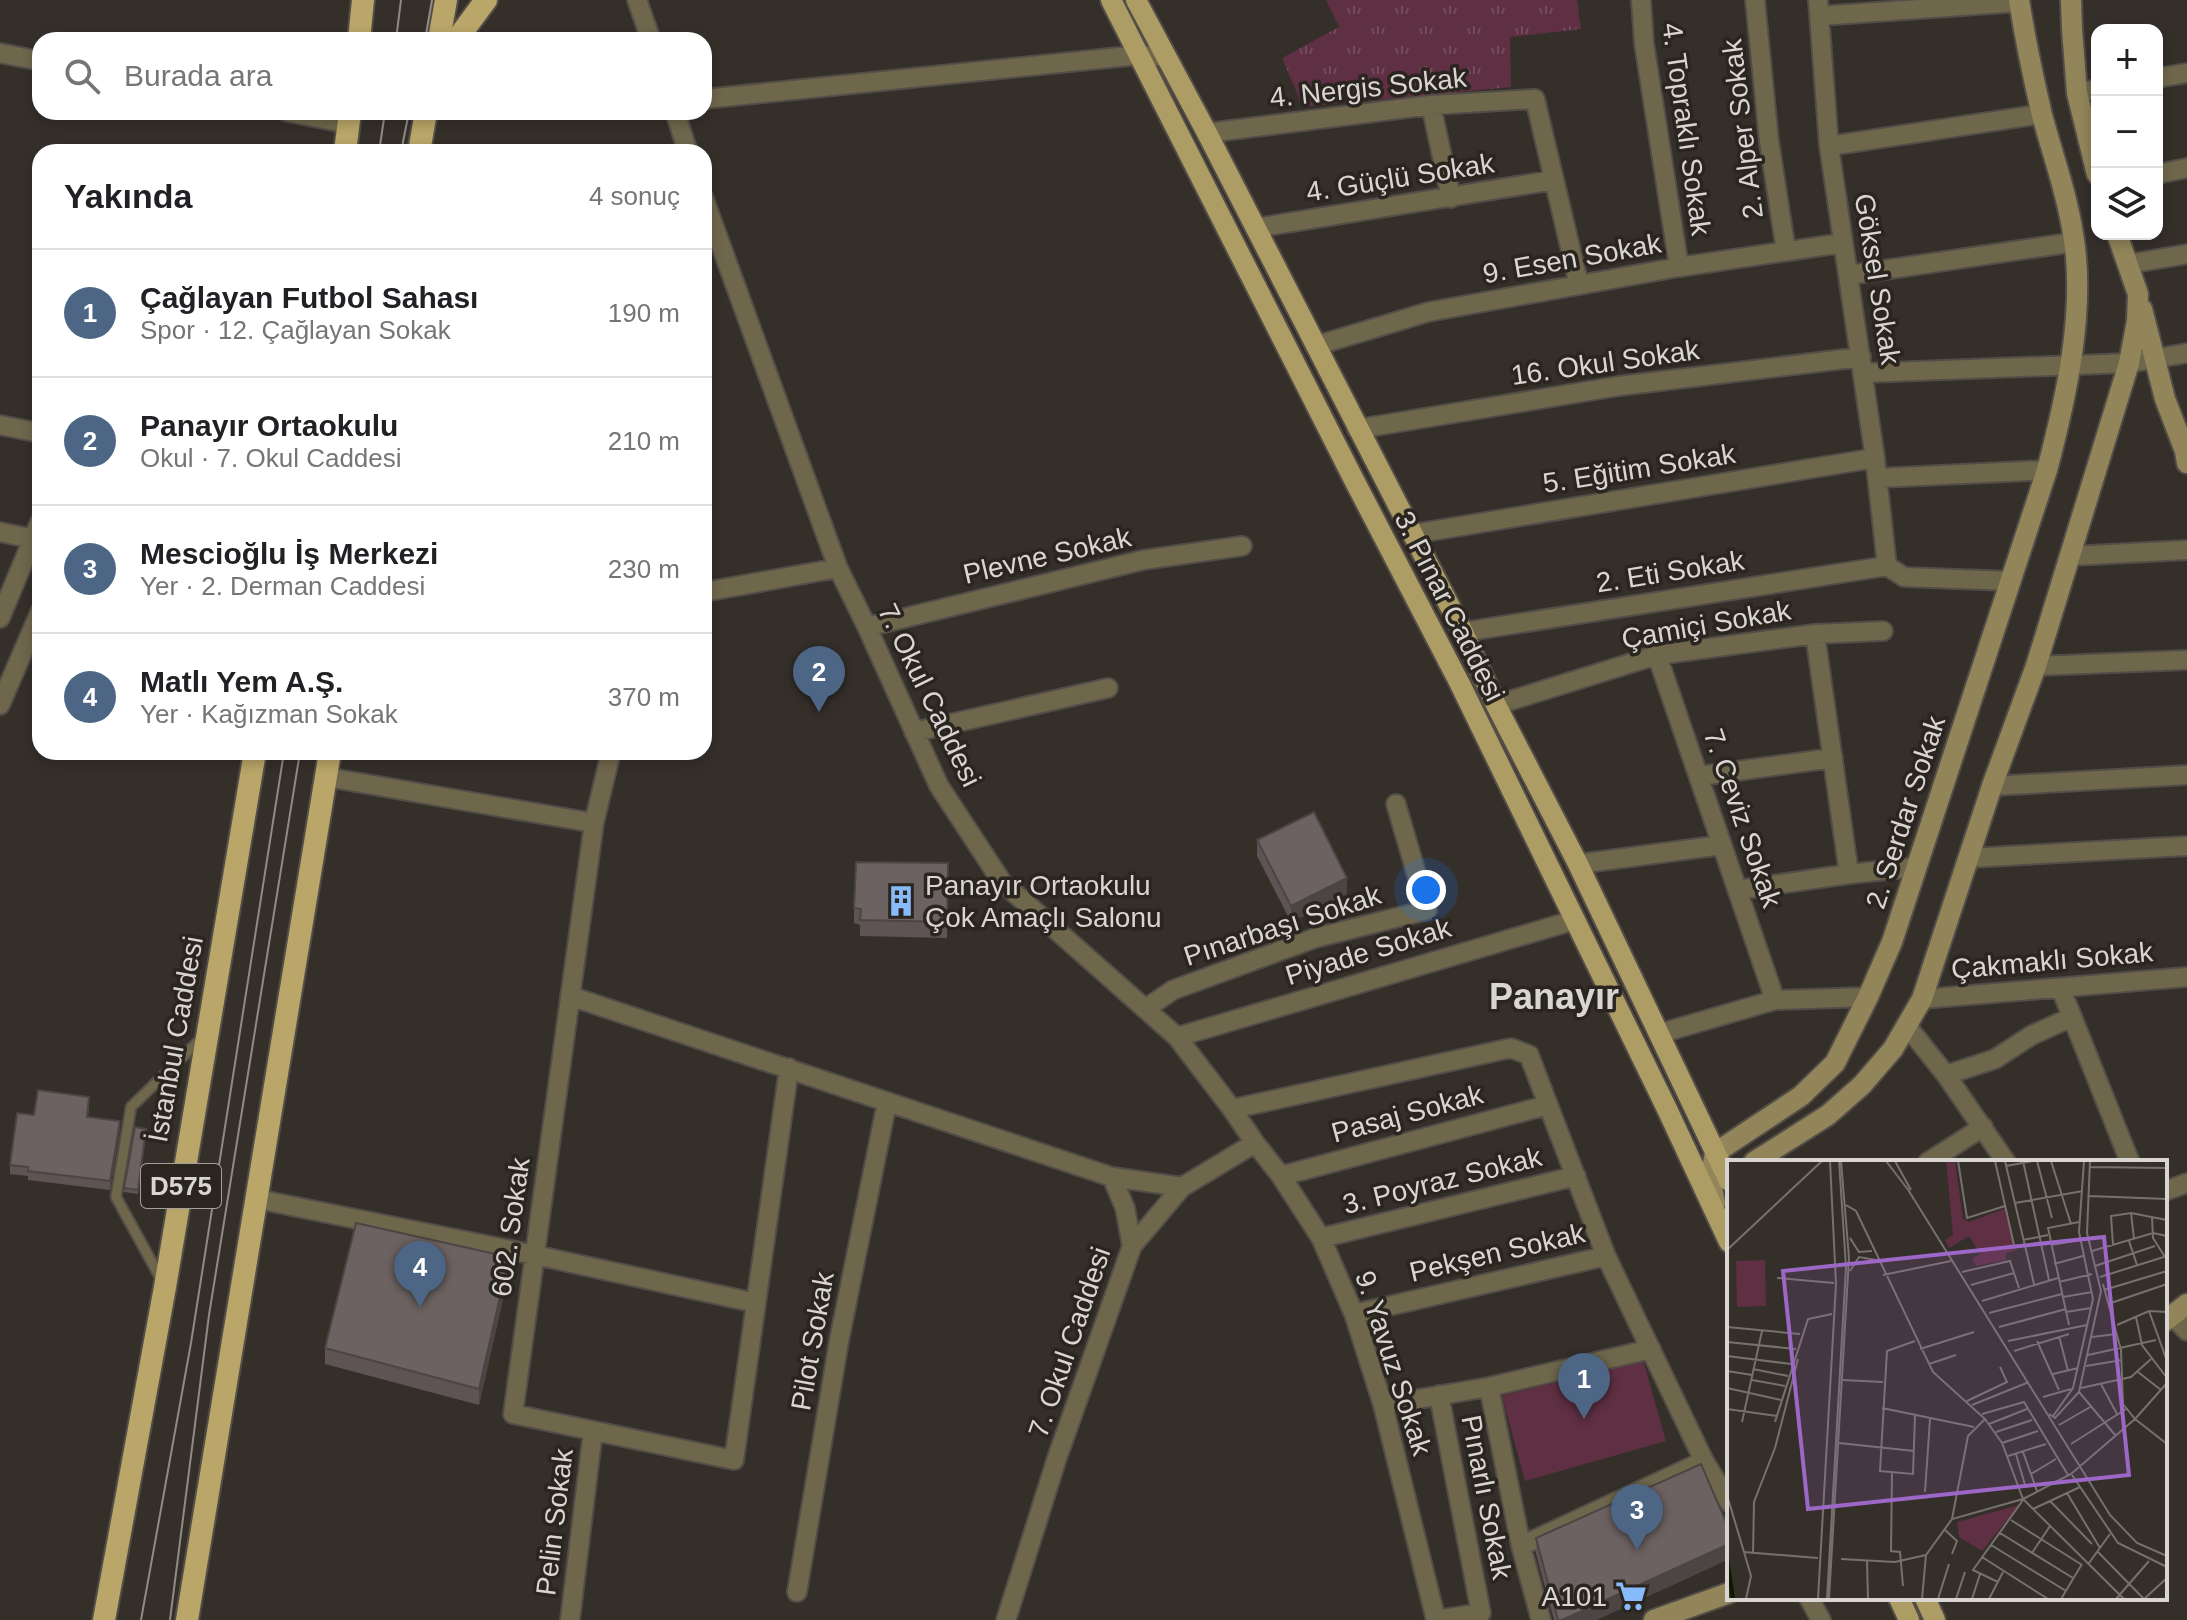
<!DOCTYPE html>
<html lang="tr">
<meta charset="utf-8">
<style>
:root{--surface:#fff;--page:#f6f6f6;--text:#202124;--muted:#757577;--line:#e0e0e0;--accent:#4e6685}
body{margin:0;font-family:Arial,sans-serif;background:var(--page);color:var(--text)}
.controls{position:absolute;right:24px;top:24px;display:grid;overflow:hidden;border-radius:16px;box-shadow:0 4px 12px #0003}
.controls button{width:72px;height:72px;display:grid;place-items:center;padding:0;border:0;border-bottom:2px solid var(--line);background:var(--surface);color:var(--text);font:40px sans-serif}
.you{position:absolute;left:1426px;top:890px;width:28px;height:28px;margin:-20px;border:6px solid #fff;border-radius:50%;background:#1a73e8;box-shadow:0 0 0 12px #1a73e833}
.badge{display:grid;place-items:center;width:52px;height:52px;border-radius:50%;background:var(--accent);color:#fff;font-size:26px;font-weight:700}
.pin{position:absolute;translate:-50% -66px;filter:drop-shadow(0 2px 4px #0008)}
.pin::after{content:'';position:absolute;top:42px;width:28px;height:24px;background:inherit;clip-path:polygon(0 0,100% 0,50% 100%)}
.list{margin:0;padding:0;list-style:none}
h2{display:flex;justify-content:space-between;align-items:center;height:104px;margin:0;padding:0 32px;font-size:34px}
h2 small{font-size:26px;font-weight:400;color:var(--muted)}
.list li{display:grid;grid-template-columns:52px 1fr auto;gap:24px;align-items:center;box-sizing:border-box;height:128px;padding:0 32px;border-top:2px solid var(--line)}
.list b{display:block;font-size:30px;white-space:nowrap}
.list p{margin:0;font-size:26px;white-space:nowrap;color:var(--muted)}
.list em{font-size:26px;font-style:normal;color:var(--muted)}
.icon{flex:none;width:44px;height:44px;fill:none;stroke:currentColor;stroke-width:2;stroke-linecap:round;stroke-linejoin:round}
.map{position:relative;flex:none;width:2187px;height:1620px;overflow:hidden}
.search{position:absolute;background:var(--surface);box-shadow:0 4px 12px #0003;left:32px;top:32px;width:680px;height:88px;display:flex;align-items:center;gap:20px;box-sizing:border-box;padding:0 28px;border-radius:24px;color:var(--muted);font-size:30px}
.panel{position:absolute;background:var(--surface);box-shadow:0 4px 12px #0003;left:32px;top:144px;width:680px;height:616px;border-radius:24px}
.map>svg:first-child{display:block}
.grass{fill:url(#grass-tufts)}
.pitch{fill:#5f2f43}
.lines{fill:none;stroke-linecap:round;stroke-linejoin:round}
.service-casing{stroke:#534d48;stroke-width:13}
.minor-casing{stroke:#534d48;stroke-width:22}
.secondary-casing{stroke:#534d48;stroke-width:24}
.primary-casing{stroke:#534d48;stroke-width:24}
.trunk-casing{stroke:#534d48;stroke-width:26}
.service{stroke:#6f674c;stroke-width:9}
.minor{stroke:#6f674c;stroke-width:18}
.secondary{stroke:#92855a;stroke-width:20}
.primary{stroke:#ad9c64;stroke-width:20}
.trunk{stroke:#b9a668;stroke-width:22}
.tram{stroke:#8f8b87;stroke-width:2}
.wall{fill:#5d5453}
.shaded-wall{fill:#4c4544}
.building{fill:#6c6261;stroke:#4c4544;stroke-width:2}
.labels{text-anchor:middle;stroke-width:7;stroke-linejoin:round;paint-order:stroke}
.shield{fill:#2b2520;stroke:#a5a09d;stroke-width:2}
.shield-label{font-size:26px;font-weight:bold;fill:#d9d5d2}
.street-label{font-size:28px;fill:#d9d5d2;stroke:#2b2520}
.poi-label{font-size:28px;fill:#d9d5d2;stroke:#2b2520;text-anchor:start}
.district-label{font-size:36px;font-weight:bold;fill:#d9d5d2;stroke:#2b2520}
.inset-river{fill:none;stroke:#0e1900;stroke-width:4}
.inset-road{fill:none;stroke:#77716d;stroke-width:2}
.view{fill:#9c67c6;fill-opacity:0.15;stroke:#9c67c6;stroke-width:4}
.inset-edge{fill:none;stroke:#d9d5d2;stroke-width:4}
</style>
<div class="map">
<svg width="2187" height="1620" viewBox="0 0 2187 1620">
<defs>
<pattern id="grass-tufts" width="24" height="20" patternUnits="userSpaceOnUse" patternTransform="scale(2)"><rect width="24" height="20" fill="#5f2f43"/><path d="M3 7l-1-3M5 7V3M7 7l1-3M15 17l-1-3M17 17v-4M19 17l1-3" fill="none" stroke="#754c5d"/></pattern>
</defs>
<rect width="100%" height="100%" fill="#352f2a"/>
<path class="grass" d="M1326,0h251l4,29 -71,8 1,50 -208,20 -21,-49 57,-31z"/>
<path class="pitch" d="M1643,1360l23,81 -141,40 -23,-85z"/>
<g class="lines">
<defs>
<path id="service" d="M161,1279l-45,-82 15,-90 72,-70"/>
<path id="minor" d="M637,0l14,40
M1641,0l3,43 35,224
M1755,0l14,141 17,110
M1818,0l11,146 46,312 12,108
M1819,16l200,-14
M0,53l40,8
M2157,78l30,-5
M2077,93l20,-4
M704,99l435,-44 28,2
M1431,105l20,93
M288,112l61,12
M675,112l13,40
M1207,133l224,-28 104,-6 44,186
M1829,146l213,-32
M2157,174l30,-6
M704,199l134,369 29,59 72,159 63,96 175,155 55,72 23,34 -73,44 -50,59 -75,212 -51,162
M1255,228l299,-48
M2128,264l59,-10
M1849,275l226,-33
M1315,346l113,-34 251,-45 164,-24
M1864,373l265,-10 58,-10
M0,425l40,8
M1357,429l262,-43 242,-29
M1878,478l169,-8
M0,532l34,7
M1413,534l462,-76
M2071,556l116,-6
M1887,566l17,11 107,4
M704,592l134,-24
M0,618l40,-96
M867,627l276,-67 99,-14
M1463,632l424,-66
M1815,634l34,240
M1657,655l118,345
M2036,666l151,-6
M0,705l40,-93
M1496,705l161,-50 158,-21 68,-3
M914,732l194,-44
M611,752l-17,71 -81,591 221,46 55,-392
M1699,776l134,-18
M326,777l268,46
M1992,786l195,-11
M1969,858l218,-12
M1578,864l144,-19
M1738,890l111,-16 67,-7
M2061,989l69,173
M570,996l542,181 70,10
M1922,999l265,-22
M1145,1009l28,-19 142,-52 112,-28 -31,-106
M1907,1026l39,49 60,87
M1658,1034l117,-34 93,-3
M1177,1037l398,-117
M1946,1075l49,-16 37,-24 40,-18
M1232,1109l279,-61 18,7 77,201 98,205 25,41
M1255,1143l26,33 40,62 33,76 29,91 53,215
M1928,1162l55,-35
M1281,1176l267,-71
M1112,1177l13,31 7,38
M2165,1191l22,-8
M257,1199l278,56 221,48
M1321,1238l255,-62
M1354,1314l252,-58
M2172,1316l15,15
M1489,1387l32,159 20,74
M1383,1405l106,-18 162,-38
M1521,1546l183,-85
M797,1592l42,-251 48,-239
M1809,1598l12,22
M570,1620l23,-189
M1436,1620l45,-7 -42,-218"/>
<path id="secondary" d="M2071,0l1,29 5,64 20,81
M2142,309l23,90 20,52 2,12
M1754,1162l74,-47 34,-30 31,-36 29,-50 70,-213 44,-120 93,-303 8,-42 1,-27 -21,-60
M1715,1203l-5,-25 5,-25 86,-57 34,-33 33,-66 24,-55 155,-472c19,-72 38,-156 27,-230 -6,-43 -21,-84 -32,-125 -9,-38 -17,-77 -23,-115
M2165,1321l22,-17
M1654,1620l75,-27"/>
<path id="primary" d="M1111,0l242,478 107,206 207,425 62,133
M1136,0l71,133 256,499 33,73 82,159 151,317
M1899,1598l10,22
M1925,1598l10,22"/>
<path id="trunk" d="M359,40l4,-40
M439,40l7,-40
M459,40l4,-9 23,-31
M345,152l5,-40
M419,152l7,-40
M104,1620l61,-333 90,-535
M187,1620l143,-868"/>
</defs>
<use href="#service" class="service-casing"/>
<use href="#minor" class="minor-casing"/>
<use href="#secondary" class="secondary-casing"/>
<use href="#primary" class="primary-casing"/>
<use href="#trunk" class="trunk-casing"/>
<use href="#service" class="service"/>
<use href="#minor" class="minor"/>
<use href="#secondary" class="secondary"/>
<use href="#primary" class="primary"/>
<use href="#trunk" class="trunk"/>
<path class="tram" d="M396,40l5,-40
M425,40l7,-40
M379,152l6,-40
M401,152l8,-40
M141,1620l50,-277 93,-591
M170,1620l39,-305 91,-563"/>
</g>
<path class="wall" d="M1257,840l90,54 -56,28 -34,-66z
M948,863l-1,75 -87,-2v-11l-6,-2v-15z
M89,1106l-1,11 32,12 -10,61 -82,-10v-4l-18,-2v-9l24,-50z
M146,1133l-8,61 -14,-2v-4z
M509,1273l-30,132 -154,-41v-16z
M1536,1538l193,21 -133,61h-42l-18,-66z"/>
<path class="shaded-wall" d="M1347,878v16l-56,28v-16z
M120,1121v8l-10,61v-9z
M509,1257v16l-30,132v-16z
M1729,1544v15l-133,61h-34z"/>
<path class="building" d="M1314,812l33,66 -56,28 -34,-66z
M856,862l92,1 -1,59 -87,-2 1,-11 -7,-1z
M38,1090l51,7 -2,20 33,4 -10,60 -82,-10v-4l-18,-2 7,-52 17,2z
M135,1127l11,2 -8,61 -14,-2z
M356,1223l153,34 -30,132 -154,-41z
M1701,1464l28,65v15l-167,76h-4l-22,-82z"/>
<defs>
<symbol id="building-bare" viewBox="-9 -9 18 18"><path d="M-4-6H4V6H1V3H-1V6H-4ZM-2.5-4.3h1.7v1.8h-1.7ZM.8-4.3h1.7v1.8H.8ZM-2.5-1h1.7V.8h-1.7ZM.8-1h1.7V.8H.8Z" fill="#87bbfc" stroke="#2b2520" stroke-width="2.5" paint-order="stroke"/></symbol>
<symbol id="supermarket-bare" viewBox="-9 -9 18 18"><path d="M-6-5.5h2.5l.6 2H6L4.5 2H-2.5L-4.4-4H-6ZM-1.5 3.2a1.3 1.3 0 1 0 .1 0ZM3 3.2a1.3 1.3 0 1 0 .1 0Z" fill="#87bbfc" stroke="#2b2520" stroke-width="2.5" paint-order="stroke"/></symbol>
</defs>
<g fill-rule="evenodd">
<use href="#building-bare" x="879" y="879" width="44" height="44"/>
<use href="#supermarket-bare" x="1609" y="1574" width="44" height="44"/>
</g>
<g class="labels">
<rect class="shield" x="141" y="1164" width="80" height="44" rx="6"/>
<g class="shield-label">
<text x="181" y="1195">D575</text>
</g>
<g class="street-label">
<text transform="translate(1368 87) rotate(-6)" y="10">4. Nergis Sokak</text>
<text transform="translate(1687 129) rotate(82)" y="10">4. Topraklı Sokak</text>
<text transform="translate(1742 129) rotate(-97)" y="10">2. Alper Sokak</text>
<text transform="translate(1400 177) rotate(-9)" y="10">4. Güçlü Sokak</text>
<text transform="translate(1572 258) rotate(-10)" y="10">9. Esen Sokak</text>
<text transform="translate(1878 279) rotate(81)" y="10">Göksel Sokak</text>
<text transform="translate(1605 362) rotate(-8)" y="10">16. Okul Sokak</text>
<text transform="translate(1639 468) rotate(-9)" y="10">5. Eğitim Sokak</text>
<text transform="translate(1047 555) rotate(-13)" y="10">Plevne Sokak</text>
<text transform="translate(1670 571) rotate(-9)" y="10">2. Eti Sokak</text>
<text transform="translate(1450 606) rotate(63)" y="10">3. Pınar Caddesi</text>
<text transform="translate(1706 624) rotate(-10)" y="10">Çamiçi Sokak</text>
<text transform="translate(930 695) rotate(64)" y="10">7. Okul Caddesi</text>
<text transform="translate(1905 812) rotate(-72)" y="10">2. Serdar Sokak</text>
<text transform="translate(1743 818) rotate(71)" y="10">7. Ceviz Sokak</text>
<text transform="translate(1282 925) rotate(-18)" y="10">Pınarbaşı Sokak</text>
<text transform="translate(1368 951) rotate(-17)" y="10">Piyade Sokak</text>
<text transform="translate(2052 960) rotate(-5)" y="10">Çakmaklı Sokak</text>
<text transform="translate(175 1039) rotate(-80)" y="10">İstanbul Caddesi</text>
<text transform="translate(1407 1113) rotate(-15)" y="10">Pasaj Sokak</text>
<text transform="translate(1442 1180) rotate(-14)" y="10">3. Poyraz Sokak</text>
<text transform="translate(510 1227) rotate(-82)" y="10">602. Sokak</text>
<text transform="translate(1497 1252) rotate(-13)" y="10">Pekşen Sokak</text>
<text transform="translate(812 1341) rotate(-80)" y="10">Pilot Sokak</text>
<text transform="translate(1069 1342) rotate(-71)" y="10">7. Okul Caddesi</text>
<text transform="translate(1394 1363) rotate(72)" y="10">9. Yavuz Sokak</text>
<text transform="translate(1487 1497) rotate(79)" y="10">Pınarlı Sokak</text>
<text transform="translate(554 1522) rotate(-83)" y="10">Pelin Sokak</text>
</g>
<g class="poi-label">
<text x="925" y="895">Panayır Ortaokulu<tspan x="925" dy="32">Çok Amaçlı Salonu</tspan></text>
<text x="1607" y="1606" text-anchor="end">A101</text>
</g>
<g class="district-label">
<text x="1554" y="1009">Panayır</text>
</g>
</g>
<g transform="translate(1727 1160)">
<rect width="440" height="440" fill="#352f2a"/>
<path d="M219,1h9l8,58 6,3 37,-14 10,42 -10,3v7l-30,6 -4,-7 8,-5 -11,-18 -20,12 -4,-8 8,-5z" fill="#5f2f43"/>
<path d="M292,345l-37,46 -23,-14 -2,-15z" fill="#5f2f43"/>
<path d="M38,100l1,46 -29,1 -1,-46z" fill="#5f2f43"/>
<path class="inset-river" d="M0,399l6,40"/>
<path class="inset-road" d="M159,1l23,30M168,1l16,29M231,1l9,57 38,-12M268,1l19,84M278,1l29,123M296,1l26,119M310,1l15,57M324,1l20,63M279,6l27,-5M363,7l77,1M180,28l203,327 27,28 30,13M362,36l78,3M288,43l68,-12M119,45l10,6 77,161 52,47 -17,17 -16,83M404,53l3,26M425,57l1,21 12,19M123,78l9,14 13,-1M296,80l25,-5M402,81l8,24M324,85l29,-5M386,85l-2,-29 20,-3 36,7M0,90l95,-89M365,91l61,-18 14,3M327,104l29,-8M368,106l60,-20M123,111l9,-14 17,3M235,112l48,-11 9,27M156,115l68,-14M373,117l67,-21M50,118l57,5M332,122l33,-8M376,124l18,66 2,54 12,15M244,125l43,-12M377,130l63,-19M336,137l29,-5M255,141l76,-23M384,143l56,-19M422,151l18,50M339,152l25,-4M262,153l73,-19M409,157l6,28 25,33M342,165l-21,-97 31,-6M390,165l32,-14 18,1M0,167l73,7M272,167l67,-18M332,176l9,35M365,177l24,-3M188,181l-28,10 -7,120 33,3 2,-58M281,181l79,-16M310,181l22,49M0,182l69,7M193,189l54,-17M287,191l55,-17M361,195l68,-15M0,196l64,8M202,204l27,-9M359,206l36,-6M26,209l35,7M0,211l25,4M411,212l23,18M326,214l25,-6M25,220l33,6M116,220l40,2M374,224l16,30M0,228l54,12M354,228l50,-11 20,-18M352,232l37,44M316,237l28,-8M240,241l40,-19 -7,-15M245,245l57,-23M155,248l92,19M0,249l50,7M255,254l42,-12 44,73M322,254l6,4 24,-26 22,-101 -14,-58 3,-72M326,256l20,-28 20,-89 -14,-67 5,-71M258,259l17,24 21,56 101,100M408,259l32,25M15,262l20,-91M48,262l33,-103 24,-5M262,264l38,-15M332,265l33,-19M269,272l36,-12M112,283l75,8M275,283l36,-12M344,284l55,-35M296,292l14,39M289,294l9,31 -6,2M281,296l38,-12M165,312l-1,79 9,1 3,34M304,314l25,-15M345,315l46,68 49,24M198,332l5,-73M340,333l33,55M0,335l17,57 74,6M323,341l42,43M306,349l47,-22M284,360l71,45M218,370l12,11 -5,13M273,373l73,45M264,385l75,46M370,391l47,48M17,392l7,24 -5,23M26,393l1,-51 21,-54 23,-89M305,393l18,-27M255,397l66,42M114,399l54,3 31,-7M140,401l1,38M362,403l21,-29M271,422l-25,-12 50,-70M91,439l18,-315 -6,-123M100,439l19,-332 -7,-106M102,439l20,-341 -8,-97M195,439l4,-44 26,-36 71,-20 48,-25 64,-55 32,-36M211,439l11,-35M229,439l9,-27M245,439l8,-25M262,439l14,-27M334,439l21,-35M389,439l33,-38M417,439l23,-21"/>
<path class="view" d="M377,77l25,238 -321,34 -25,-238z"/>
<rect width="440" height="440" class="inset-edge"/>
</g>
</svg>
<div class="controls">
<button>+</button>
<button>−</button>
<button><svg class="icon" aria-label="layers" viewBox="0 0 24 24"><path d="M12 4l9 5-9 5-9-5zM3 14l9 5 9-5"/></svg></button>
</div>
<div class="you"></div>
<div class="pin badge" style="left:1584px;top:1419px">1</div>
<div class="pin badge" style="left:819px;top:712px">2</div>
<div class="pin badge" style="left:1637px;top:1550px">3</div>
<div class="pin badge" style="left:420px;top:1307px">4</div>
<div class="search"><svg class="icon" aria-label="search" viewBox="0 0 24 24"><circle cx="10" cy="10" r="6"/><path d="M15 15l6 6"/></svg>Burada ara</div>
<section class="panel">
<h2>Yakında<small>4 sonuç</small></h2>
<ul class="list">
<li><span class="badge">1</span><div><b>Çağlayan Futbol Sahası</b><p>Spor · 12. Çağlayan Sokak</p></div><em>190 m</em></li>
<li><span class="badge">2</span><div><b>Panayır Ortaokulu</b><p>Okul · 7. Okul Caddesi</p></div><em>210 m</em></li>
<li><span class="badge">3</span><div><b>Mescioğlu İş Merkezi</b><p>Yer · 2. Derman Caddesi</p></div><em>230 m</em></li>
<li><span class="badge">4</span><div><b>Matlı Yem A.Ş.</b><p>Yer · Kağızman Sokak</p></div><em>370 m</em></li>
</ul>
</section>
</div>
